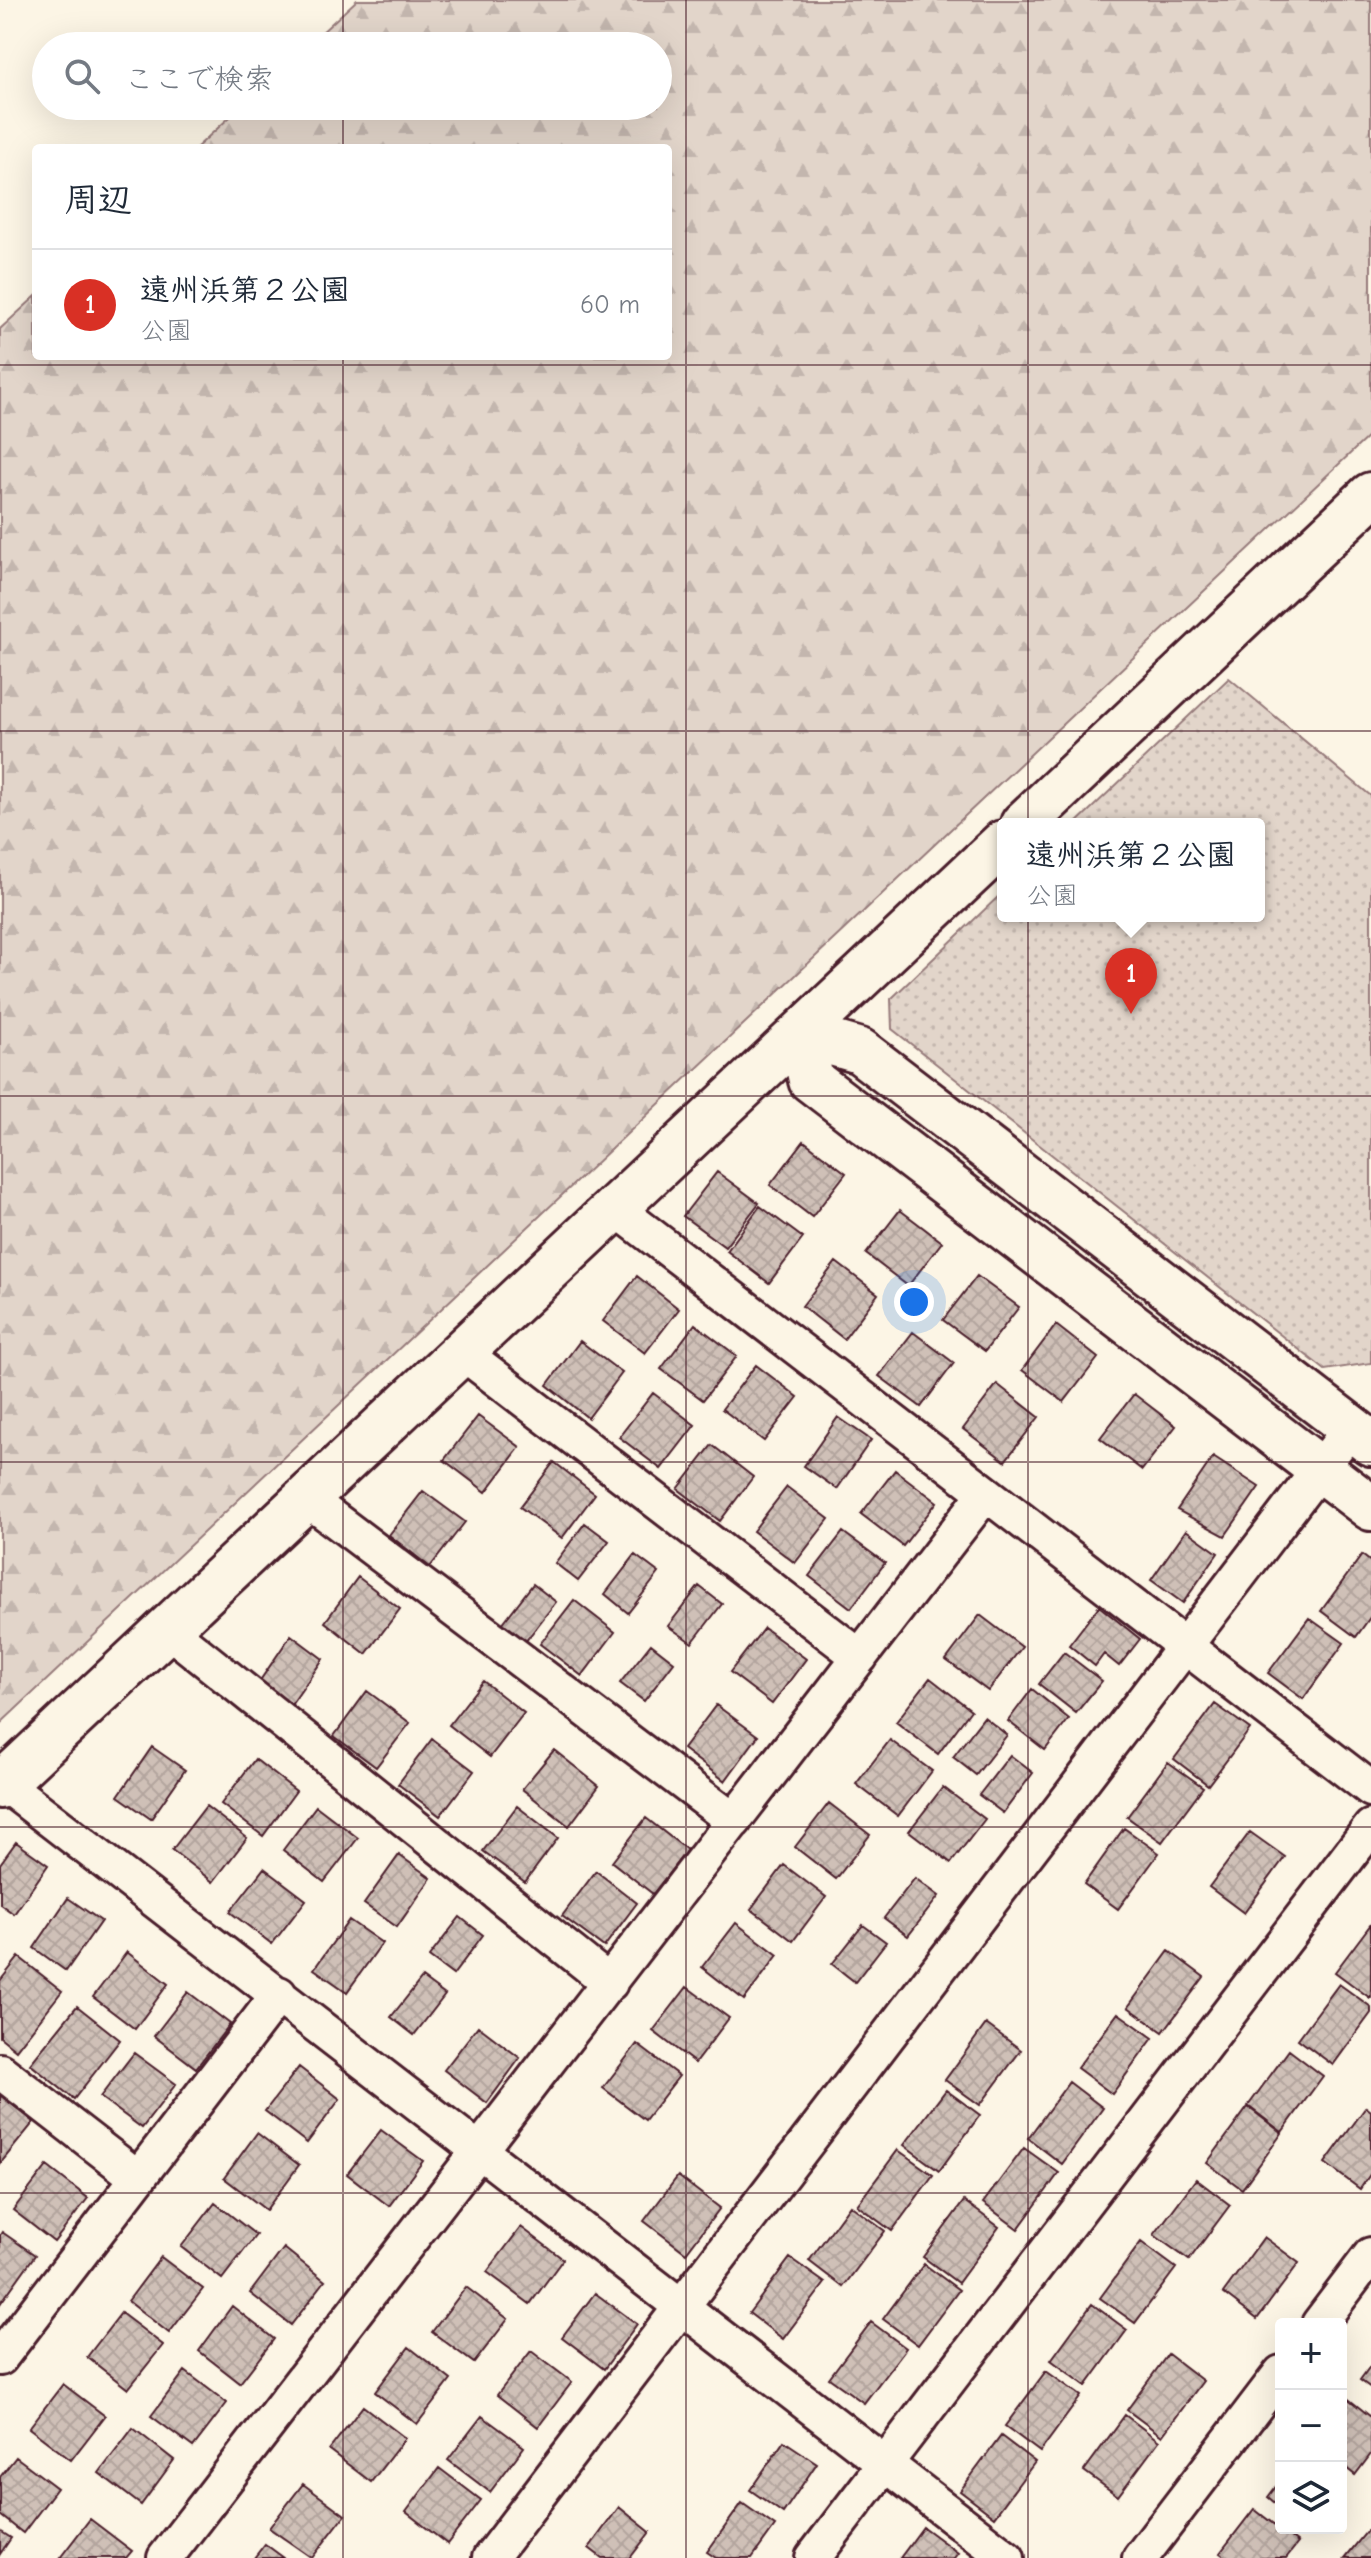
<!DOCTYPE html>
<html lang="ja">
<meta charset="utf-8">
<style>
:root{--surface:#fff;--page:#f6f6f7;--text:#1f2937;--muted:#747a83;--line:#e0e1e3;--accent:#d93025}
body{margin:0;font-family:"Comic Neue","Klee One",sans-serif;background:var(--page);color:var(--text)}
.controls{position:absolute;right:24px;bottom:24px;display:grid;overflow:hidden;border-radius:8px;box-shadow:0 8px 32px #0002}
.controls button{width:72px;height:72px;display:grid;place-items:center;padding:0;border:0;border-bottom:2px solid var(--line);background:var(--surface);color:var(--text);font:40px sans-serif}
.you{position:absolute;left:914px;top:1302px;width:28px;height:28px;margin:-20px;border:6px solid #fff;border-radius:50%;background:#1a73e8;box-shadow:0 0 0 12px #1a73e833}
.badge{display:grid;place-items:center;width:52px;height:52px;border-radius:50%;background:var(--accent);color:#fff;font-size:26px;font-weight:700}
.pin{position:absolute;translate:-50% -66px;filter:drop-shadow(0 2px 4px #0008)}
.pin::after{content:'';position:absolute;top:42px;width:28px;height:24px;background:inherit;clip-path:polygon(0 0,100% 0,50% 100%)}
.popup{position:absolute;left:997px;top:818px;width:268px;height:104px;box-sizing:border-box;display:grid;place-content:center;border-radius:8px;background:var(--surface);filter:drop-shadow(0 2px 6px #0005);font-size:26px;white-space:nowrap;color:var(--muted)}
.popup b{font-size:30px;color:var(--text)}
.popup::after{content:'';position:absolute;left:50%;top:100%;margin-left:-16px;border:16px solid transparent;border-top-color:var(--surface)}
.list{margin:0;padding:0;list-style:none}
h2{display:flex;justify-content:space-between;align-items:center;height:104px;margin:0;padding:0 32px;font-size:34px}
h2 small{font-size:26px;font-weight:400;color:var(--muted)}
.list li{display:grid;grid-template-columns:52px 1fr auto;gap:24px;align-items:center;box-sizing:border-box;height:112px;padding:0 32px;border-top:2px solid var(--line)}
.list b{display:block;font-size:30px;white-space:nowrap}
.list p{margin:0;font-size:26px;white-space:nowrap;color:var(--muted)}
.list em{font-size:26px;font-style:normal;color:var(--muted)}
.icon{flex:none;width:44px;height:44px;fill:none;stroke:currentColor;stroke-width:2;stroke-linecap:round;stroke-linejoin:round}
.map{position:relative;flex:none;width:1371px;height:2558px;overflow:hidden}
.search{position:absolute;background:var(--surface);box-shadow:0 8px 32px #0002;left:32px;top:32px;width:640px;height:88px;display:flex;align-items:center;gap:20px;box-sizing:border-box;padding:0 28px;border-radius:44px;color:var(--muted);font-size:30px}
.panel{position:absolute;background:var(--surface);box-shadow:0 8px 32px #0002;left:32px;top:144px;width:640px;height:216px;border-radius:8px}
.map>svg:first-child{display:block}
.forest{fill:url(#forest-firs);stroke:#967a7a;stroke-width:2}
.park{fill:url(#park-dots);stroke:#967a7a;stroke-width:2}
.building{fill:url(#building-cross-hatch);stroke:#4a1f2b;stroke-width:2}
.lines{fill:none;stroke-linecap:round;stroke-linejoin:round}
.street-casing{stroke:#4a1f2b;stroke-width:40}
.secondary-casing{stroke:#4a1f2b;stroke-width:50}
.street{stroke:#fcf5e5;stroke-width:34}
.secondary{stroke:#fcf5e5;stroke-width:44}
.grid{fill:none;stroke:#4a1f2b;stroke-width:2;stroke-opacity:0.55}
</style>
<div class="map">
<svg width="1371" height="2558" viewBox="0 0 1371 2558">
<defs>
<pattern id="forest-firs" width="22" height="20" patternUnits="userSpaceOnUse" patternTransform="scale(2)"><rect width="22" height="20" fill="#e2d5ca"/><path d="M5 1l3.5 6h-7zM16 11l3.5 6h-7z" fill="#c3b6ae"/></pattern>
<pattern id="park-dots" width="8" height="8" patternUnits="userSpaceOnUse" patternTransform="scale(2)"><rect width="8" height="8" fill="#e2d5ca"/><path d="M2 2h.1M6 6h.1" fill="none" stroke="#c3b6ae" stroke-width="1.8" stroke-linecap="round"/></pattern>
<pattern id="building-cross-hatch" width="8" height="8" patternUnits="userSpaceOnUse" patternTransform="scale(2)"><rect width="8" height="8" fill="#cfc0b7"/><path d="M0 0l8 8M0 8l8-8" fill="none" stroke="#b3a59e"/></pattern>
</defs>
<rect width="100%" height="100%" fill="#fcf5e5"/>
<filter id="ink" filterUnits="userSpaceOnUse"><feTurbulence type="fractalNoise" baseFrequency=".0125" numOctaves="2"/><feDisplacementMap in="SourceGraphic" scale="16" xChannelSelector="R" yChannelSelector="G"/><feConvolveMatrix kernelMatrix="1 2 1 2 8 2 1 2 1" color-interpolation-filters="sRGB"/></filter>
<g filter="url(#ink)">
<path class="forest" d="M357,0h1014v434l-1371,1290v-1395l36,-33v60h632v-208h-472l46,-42h416v-60h-351z"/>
<path class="park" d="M1229,678l142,118v567l-46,7 -433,-341 -1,-30 112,-107v24h256v-92h-184z"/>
<path class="building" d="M804,1141l42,32 -34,44 -42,-32z
M717,1172l42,31 -34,44 -42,-31z
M760,1206l43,32 -34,45 -42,-32z
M900,1210l42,32 -34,44 -42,-32z
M836,1262l42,32 -34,45 -42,-33z
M637,1276l42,33 -34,44 -42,-32z
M977,1276l42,31 -34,44 -42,-31z
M695,1324l42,32 -34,44 -42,-31z
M1056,1325l42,33 -34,44 -42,-32z
M913,1332l41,31 -33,44 -42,-31z
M580,1341l42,32 -34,45 -41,-33z
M756,1365l42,32 -34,44 -42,-32z
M997,1384l42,33 -34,44 -42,-32z
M653,1393l42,32 -34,44 -42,-32z
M1134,1394l42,32 -34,44 -42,-32z
M478,1416l42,31 -34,45 -42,-32z
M838,1417l33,23 -34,49 -33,-23z
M712,1445l41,32 -33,44 -42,-32z
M1213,1457l46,30 -34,49 -48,-26z
M554,1462l41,32 -33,44 -42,-31z
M895,1470l42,32 -34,44 -42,-32z
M787,1487l42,32 -34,44 -42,-32z
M423,1491l42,31 -35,45 -41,-32z
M585,1523l24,18 -31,40 -23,-18z
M1186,1530l32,23 -35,50 -32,-23z
M843,1532l42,31 -34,45 -42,-32z
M635,1555l24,18 -31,40 -23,-19z
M1362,1555l9,7v54l-15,21 -35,-26z
M358,1577l42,32 -34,45 -41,-32z
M533,1584l23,18 -31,40 -23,-18z
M699,1586l23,18 -30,39 -24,-17z
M574,1600l41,32 -33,44 -42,-32z
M1099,1606l41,33 -21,27 -15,-12 -9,12 -26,-21z
M980,1615l42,32 -34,44 -42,-31z
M1309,1618l35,25 -41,56 -35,-26z
M764,1628l42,31 -34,45 -42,-32z
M291,1635l32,24 -34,49 -32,-23z
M651,1644l23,18 -30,39 -24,-18z
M1064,1652l38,29 -26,32 -37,-29z
M930,1678l41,32 -33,44 -42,-32z
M483,1681l41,32 -34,44 -41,-32z
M1032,1689l37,30 -24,31 -37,-29z
M367,1691l43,32 -34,44 -42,-31z
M1215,1704l35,25 -42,56 -34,-26z
M716,1705l42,31 -33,45 -42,-32z
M984,1717l23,18 -31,40 -23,-18z
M432,1739l42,32 -34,45 -42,-32z
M890,1740l42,31 -34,45 -42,-32z
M152,1747l33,23 -34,49 -33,-23z
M554,1750l45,36 -30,40 -47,-37z
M1010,1755l23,18 -30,40 -24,-18z
M255,1759l41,32 -33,45 -42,-32z
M1168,1762l35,25 -41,55 -35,-25z
M943,1787l42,32 -34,44 -42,-32z
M829,1803l41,32 -34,44 -41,-32z
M206,1806l41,32 -34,44 -41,-32z
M316,1806l42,32 -34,44 -41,-32z
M517,1806l41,32 -33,44 -42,-31z
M646,1818l41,32 -34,44 -41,-32z
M1124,1828l35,25 -41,56 -34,-25z
M1250,1832l35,25 -41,56 -35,-26z
M16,1842l32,23 -34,49 -14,-10v-40z
M399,1855l32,23 -34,49 -33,-23z
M784,1865l42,32 -33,44 -42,-32z
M264,1868l42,32 -34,44 -42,-32z
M596,1871l41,32 -33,44 -42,-31z
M915,1878l24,18 -31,40 -24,-18z
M68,1898l33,23 -35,50 -32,-23z
M460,1917l23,18 -30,40 -24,-18z
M349,1920l33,23 -35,49 -33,-23z
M736,1923l42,32 -34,45 -42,-33z
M1371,1924v73l-1,1 -35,-26z
M863,1925l23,17 -31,40 -23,-18z
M1169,1951l35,26 -41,55 -35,-25z
M127,1952l41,32 -33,45 -42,-32z
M19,1957l43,34 -46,59 -16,-13v-56z
M422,1978l23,17 -31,40 -23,-18z
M1339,1984l32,23v6l-38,52 -35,-26z
M687,1987l42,31 -34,45 -42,-32z
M188,1992l42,32 -34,44 -42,-32z
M77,2006l43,34 -46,59 -44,-35z
M1118,2013l35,25 -41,56 -35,-26z
M986,2024l35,26 -41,55 -35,-25z
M478,2026l42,32 -33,45 -43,-33z
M637,2044l42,32 -34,44 -42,-32z
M1289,2050l34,26 -41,56 -34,-26z
M134,2053l42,31 -34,44 -42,-31z
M299,2067l41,32 -33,44 -42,-32z
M1069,2082l34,26 -41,56 -34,-26z
M946,2090l34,25 -41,56 -35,-26z
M0,2095l34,27 -34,42z
M1248,2107l34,26 -40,56 -35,-26z
M1366,2107l5,4v62l-11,16 -35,-26z
M381,2130l42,31 -34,45 -42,-32z
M257,2133l42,32 -33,45 -42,-32z
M1024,2148l35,25 -41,56 -35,-26z
M898,2150l35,25 -41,56 -35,-26z
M47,2166l41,32 -34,44 -41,-32z
M678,2176l42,32 -34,45 -42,-32z
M1196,2179l34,26 -41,55 -35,-25z
M964,2201l35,26 -41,56 -35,-26z
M215,2203l41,32 -34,44 -41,-32z
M850,2205l35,26 -42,56 -34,-26z
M521,2227l42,32 -33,45 -43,-32z
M2,2232l33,23 -35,49v-69z
M1264,2237l35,26 -42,56 -34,-26z
M1141,2242l35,26 -41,55 -35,-25z
M284,2248l41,33 -34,44 -41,-32z
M161,2257l42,32 -34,44 -41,-32z
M790,2258l35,25 -42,56 -34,-26z
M924,2264l35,26 -41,55 -35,-26z
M466,2287l42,32 -34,44 -42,-31z
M595,2293l42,31 -33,45 -42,-32z
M1092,2304l35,26 -41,56 -35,-26z
M232,2306l42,33 -34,44 -41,-32z
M121,2313l42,32 -35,44 -41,-32z
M871,2322l35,26 -42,55 -35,-25z
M409,2347l42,33 -34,44 -42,-32z
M531,2351l41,31 -34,45 -41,-32z
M1168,2354l35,27 -41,55 -35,-26z
M1371,2365v23l-11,-8z
M185,2371l42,32 -34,44 -42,-31z
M1046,2371l35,25 -41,56 -35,-26z
M63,2384l42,32 -34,44 -42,-32z
M1346,2397l25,20v37l-16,21 -14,-11v-60z
M363,2406l42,32 -34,44 -42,-32z
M1125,2415l34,26 -41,55 -34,-25z
M482,2416l42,31 -34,45 -42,-32z
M133,2428l41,32 -33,45 -42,-32z
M1001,2436l34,26 -41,55 -34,-26z
M784,2441l33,22 -34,50 -33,-23z
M16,2457l41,31 -34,45 -23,-18v-38z
M439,2468l42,32 -34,44 -41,-32z
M1281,2480v28l-13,-11z
M303,2484l42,31 -33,43 -43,-30z
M742,2503l33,23 -23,32h-36l-9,-6z
M619,2507l31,25 -20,26h-28l-13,-10z
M1254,2509l44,34 -12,15h-59l-7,-5z
M90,2519l42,32 -6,7h-66z
M1371,2526v32h-26z
M923,2527l35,26 -4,5h-54z
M0,2531l11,7 -11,16z
M265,2544l19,14h-30z"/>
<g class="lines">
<defs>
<path id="street" d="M615,1208l756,581
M462,1352l398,305
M306,1498l428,323
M167,1629l443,354
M3,1783c336,257 670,516 1004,775
M0,2071l138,107
M1319,2324l52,-69
M0,2358l279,-364
M165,2558l821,-1065
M490,2558l861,-1130
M813,2558l558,-731
M1140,2558l141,-185"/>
<path id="secondary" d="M1023,824l348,-329
M1371,1443l-511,-392 -59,-17 10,46 560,428
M0,1786l1003,-943"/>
</defs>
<use href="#street" class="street-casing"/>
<use href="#secondary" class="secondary-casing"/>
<use href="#street" class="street"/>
<use href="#secondary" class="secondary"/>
</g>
</g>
<path class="grid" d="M343,0v46M686,0v2558M1028,0v2558M343,106v42M343,356v2202M0,365h1371M0,731h1371M0,1096h1371M0,1462h1371M0,1827h1371M0,2193h1371"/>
</svg>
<div class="controls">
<button>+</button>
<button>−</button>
<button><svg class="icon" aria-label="layers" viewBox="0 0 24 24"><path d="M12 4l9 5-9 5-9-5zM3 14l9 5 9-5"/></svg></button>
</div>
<div class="you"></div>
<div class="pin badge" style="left:1131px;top:1014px">1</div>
<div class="popup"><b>遠州浜第２公園</b>公園</div>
<div class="search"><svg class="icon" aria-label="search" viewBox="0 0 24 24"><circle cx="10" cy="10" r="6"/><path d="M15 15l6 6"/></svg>ここで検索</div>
<section class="panel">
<h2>周辺<small></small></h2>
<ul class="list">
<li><span class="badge">1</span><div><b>遠州浜第２公園</b><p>公園</p></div><em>60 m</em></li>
</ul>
</section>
</div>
